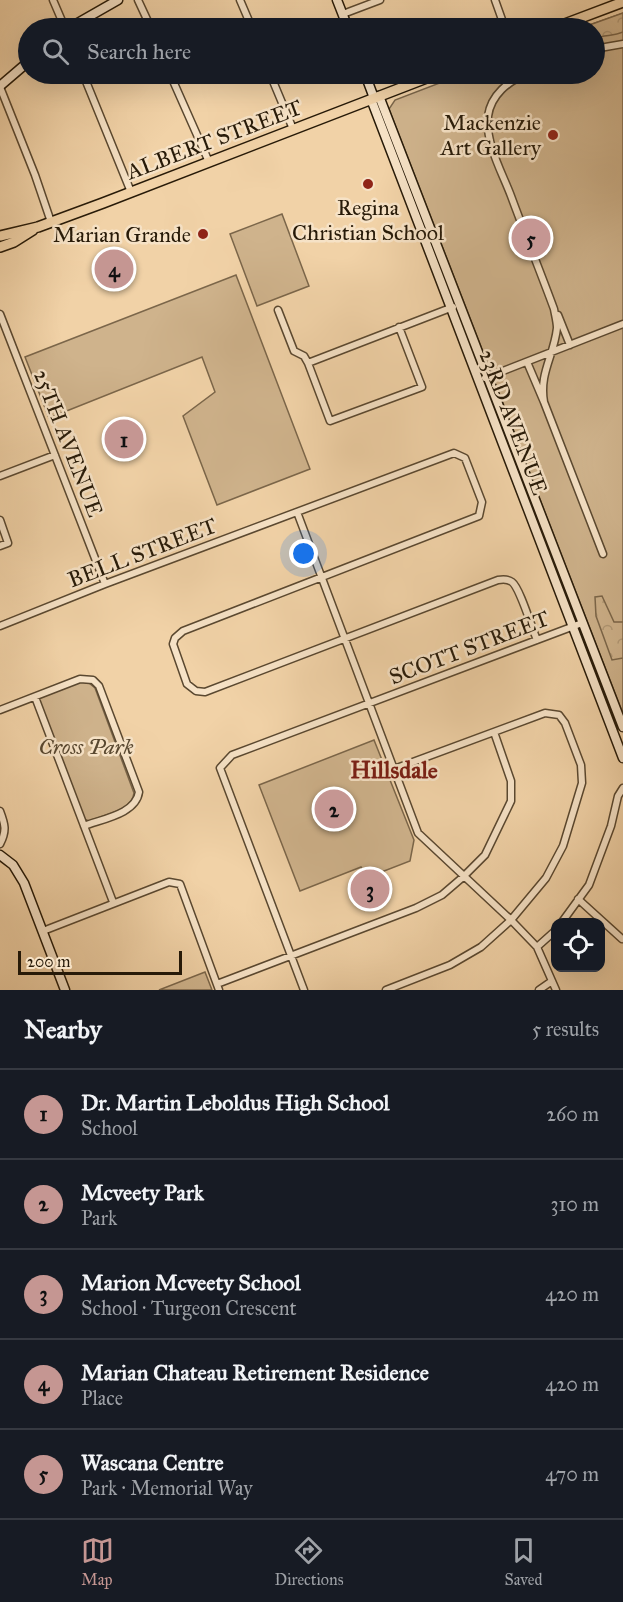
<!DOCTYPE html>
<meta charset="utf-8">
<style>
:root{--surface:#171b24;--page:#242831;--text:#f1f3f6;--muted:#9ea1a6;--line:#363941;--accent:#c59692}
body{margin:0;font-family:"IM FELL Great Primer",serif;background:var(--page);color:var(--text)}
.controls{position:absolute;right:18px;bottom:18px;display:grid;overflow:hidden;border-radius:12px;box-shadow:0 6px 24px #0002}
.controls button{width:54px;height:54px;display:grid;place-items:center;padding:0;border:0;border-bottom:2px solid var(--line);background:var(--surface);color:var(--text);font:30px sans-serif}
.scale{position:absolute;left:18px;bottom:15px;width:164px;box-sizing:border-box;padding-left:6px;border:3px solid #271a08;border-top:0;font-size:16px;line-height:21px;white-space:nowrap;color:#271a08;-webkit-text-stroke:4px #f6e2c6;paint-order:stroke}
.you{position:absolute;left:304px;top:554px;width:21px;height:21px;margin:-15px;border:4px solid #fff;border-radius:50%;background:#1a73e8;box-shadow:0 0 0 9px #1a73e833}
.badge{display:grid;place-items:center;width:39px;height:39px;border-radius:50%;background:var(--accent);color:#111;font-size:20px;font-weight:700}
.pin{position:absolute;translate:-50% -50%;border:3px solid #fff;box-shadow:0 2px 6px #0006}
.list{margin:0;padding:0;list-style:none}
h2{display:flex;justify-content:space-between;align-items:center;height:78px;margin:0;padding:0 24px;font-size:26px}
h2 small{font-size:20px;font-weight:400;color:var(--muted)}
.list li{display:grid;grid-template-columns:39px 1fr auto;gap:18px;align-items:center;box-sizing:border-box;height:90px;padding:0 24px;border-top:2px solid var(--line)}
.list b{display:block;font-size:22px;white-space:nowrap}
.list p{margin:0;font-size:20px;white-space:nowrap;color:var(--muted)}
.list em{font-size:20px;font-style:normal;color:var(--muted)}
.icon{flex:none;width:33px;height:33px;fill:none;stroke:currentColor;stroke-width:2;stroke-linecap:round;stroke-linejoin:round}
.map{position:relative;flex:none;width:623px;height:990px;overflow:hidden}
.search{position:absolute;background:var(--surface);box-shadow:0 6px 24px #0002;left:18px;right:18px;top:18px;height:66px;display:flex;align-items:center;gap:15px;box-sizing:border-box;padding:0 21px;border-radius:33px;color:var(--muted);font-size:22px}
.sheet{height:528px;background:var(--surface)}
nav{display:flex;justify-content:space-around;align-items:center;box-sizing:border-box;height:84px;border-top:2px solid var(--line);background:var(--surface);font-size:16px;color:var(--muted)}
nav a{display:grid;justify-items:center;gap:3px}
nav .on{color:var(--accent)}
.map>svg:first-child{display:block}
.green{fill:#cfb38c;stroke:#7b664a;stroke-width:1.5}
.forest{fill:url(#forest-crowns);stroke:#7b664a;stroke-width:1.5}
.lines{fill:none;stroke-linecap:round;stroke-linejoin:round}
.street-casing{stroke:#5a4830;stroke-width:9}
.secondary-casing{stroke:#271a08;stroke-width:11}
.primary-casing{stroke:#271a08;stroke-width:12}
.street{stroke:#f6e2c6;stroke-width:6}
.secondary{stroke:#f6e2c6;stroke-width:8}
.primary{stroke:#f1d2a7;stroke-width:9}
.poi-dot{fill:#8f2418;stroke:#f6e2c6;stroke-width:2}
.labels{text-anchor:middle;stroke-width:5;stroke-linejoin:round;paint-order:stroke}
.poi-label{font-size:22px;fill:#271a08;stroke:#f6e2c6;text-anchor:end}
.street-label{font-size:22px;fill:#271a08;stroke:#f6e2c6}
.park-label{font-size:22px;font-style:italic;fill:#594830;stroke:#f6e2c6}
.neighbourhood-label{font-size:24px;font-weight:bold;fill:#7a1f14;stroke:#f6e2c6}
</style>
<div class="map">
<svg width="623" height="990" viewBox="0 0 623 990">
<defs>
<pattern id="forest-crowns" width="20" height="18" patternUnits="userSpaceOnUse" patternTransform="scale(1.5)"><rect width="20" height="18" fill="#cfb38c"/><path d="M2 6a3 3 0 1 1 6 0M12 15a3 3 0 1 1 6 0" fill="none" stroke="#b29977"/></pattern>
</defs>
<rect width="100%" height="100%" fill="#f1d2a7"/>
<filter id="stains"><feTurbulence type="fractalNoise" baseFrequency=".00333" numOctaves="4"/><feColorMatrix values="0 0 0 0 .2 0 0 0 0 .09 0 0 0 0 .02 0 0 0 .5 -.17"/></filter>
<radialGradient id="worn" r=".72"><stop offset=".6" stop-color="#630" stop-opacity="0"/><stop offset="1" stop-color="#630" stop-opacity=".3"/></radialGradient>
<path class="green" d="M623,13v701l-234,-605 6,-9 68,-26h131v-46h-13z
M282,214l27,72 -52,20 -27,-72z
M236,275l74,194 -93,36 -34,-89 32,-24 -13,-35 -153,61 -24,-61z
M81,681l8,2 6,5 39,105c-2,18 -31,22 -45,28l-5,-2 -45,-117 2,-6z
M374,740l40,100 -4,21 -44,17 -5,-11 -61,24 -41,-106z
M205,972l7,18h-53z"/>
<path class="forest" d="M623,13v19c-10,5 -19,2 -28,7l-1,-11h-13z
M602,596l12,26h9v36l-11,2 -16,-44 -1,-19z"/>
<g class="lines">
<defs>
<path id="street" d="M53,0l12,28
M138,0l13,28
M240,0l12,28
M495,0l10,28
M343,14l37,-14
M594,49l29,-5
M83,74l48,118
M170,74l39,88
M270,74l23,55
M527,74c-19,7 -36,21 -39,42 -3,27 14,56 23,80 14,38 29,75 43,113 1,6 3,13 3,19 -3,28 -18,45 -13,74
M0,87l35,88 16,47
M278,310l16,41 10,5 4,7 22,58 92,-34 -23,-60
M0,314l105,270
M558,315l12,30
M527,362l17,40 59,152
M308,363l145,-56
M485,378l138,-54
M0,476l55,-21
M297,512l121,321 93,87 26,27 19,43
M0,520l8,23 -8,3
M0,626l105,-42 349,-131 11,5 17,44 -3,14 -296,115 -8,7 -2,6 14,40 9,7 9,1 293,-112c5,-1 10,-1 14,2 8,6 20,47 25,58
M35,697l78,205
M0,710l80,-31 13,1 6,6 40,106c-3,22 -37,27 -55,34
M0,811c5,13 7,20 0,33
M578,899l44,40
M562,922l27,-37 22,-59 7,-30 5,-8
M43,931l126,-49 11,2 39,106
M537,947l19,-17
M217,984l199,-76 26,-13 21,-18 22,-22 26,-54v-20l-17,-49
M304,990l-84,-222 12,-13 350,-132
M386,990l64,-25 31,-18 30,-27 35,-42 17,-32 19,-63 -1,-18 -16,-42 -6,-8 -14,-2 -151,56
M539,990l13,-9"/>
<path id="secondary" d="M337,0l11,28
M69,28l49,-28
M365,74l9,24
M0,86l28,-24
M379,96l244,631
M371,99l252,659
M0,855l13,10 11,18 41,107"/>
<path id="primary" d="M554,28l69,-26
M0,236l38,-9 65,-24 334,-129
M0,247l14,-5 19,-12"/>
</defs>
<use href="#street" class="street-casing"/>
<use href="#secondary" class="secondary-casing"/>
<use href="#primary" class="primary-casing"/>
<use href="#street" class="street"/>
<use href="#secondary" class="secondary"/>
<use href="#primary" class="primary"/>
</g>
<g class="poi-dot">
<circle cx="553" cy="135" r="6"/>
<circle cx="368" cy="184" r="6"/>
<circle cx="203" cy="234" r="6"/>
</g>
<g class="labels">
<g class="poi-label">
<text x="541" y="130">Mackenzie<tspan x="541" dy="25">Art Gallery</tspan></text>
<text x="368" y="215" text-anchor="middle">Regina<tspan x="368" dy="25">Christian School</tspan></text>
<text x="191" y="242">Marian Grande</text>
</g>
<g class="street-label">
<text transform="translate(214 139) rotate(-21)" y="8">ALBERT STREET</text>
<text transform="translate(514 422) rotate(69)" y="8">23RD AVENUE</text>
<text transform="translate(69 443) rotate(69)" y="8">25TH AVENUE</text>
<text transform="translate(142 552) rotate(-21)" y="8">BELL STREET</text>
<text transform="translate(469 647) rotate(-21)" y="8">SCOTT STREET</text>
</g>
<g class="park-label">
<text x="86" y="754">Cross Park</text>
</g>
<g class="neighbourhood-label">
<text x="394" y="778">Hillsdale</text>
</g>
</g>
<rect width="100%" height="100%" filter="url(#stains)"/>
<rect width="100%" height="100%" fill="url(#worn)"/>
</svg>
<div class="controls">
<button><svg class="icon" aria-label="locate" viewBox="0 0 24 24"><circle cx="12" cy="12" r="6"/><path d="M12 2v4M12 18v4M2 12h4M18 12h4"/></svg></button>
</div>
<div class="scale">200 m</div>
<div class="you"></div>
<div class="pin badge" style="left:124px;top:439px">1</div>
<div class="pin badge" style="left:334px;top:809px">2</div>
<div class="pin badge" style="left:370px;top:889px">3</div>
<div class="pin badge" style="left:114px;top:269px">4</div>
<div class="pin badge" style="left:531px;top:238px">5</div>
<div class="search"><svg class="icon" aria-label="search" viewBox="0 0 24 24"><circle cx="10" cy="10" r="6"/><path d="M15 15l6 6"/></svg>Search here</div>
</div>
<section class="sheet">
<h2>Nearby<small>5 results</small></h2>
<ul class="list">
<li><span class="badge">1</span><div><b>Dr. Martin Leboldus High School</b><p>School</p></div><em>260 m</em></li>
<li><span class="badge">2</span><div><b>Mcveety Park</b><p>Park</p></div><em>310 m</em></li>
<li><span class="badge">3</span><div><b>Marion Mcveety School</b><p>School · Turgeon Crescent</p></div><em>420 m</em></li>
<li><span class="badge">4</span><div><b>Marian Chateau Retirement Residence</b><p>Place</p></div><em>420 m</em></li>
<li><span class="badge">5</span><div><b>Wascana Centre</b><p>Park · Memorial Way</p></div><em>470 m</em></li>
</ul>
</section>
<nav>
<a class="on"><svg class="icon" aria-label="map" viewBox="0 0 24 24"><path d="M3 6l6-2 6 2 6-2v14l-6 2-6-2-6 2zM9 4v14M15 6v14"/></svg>Map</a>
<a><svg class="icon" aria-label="directions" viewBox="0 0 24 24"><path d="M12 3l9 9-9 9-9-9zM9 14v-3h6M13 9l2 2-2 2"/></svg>Directions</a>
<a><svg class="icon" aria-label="saved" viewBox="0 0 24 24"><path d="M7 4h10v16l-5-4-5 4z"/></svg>Saved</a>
</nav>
